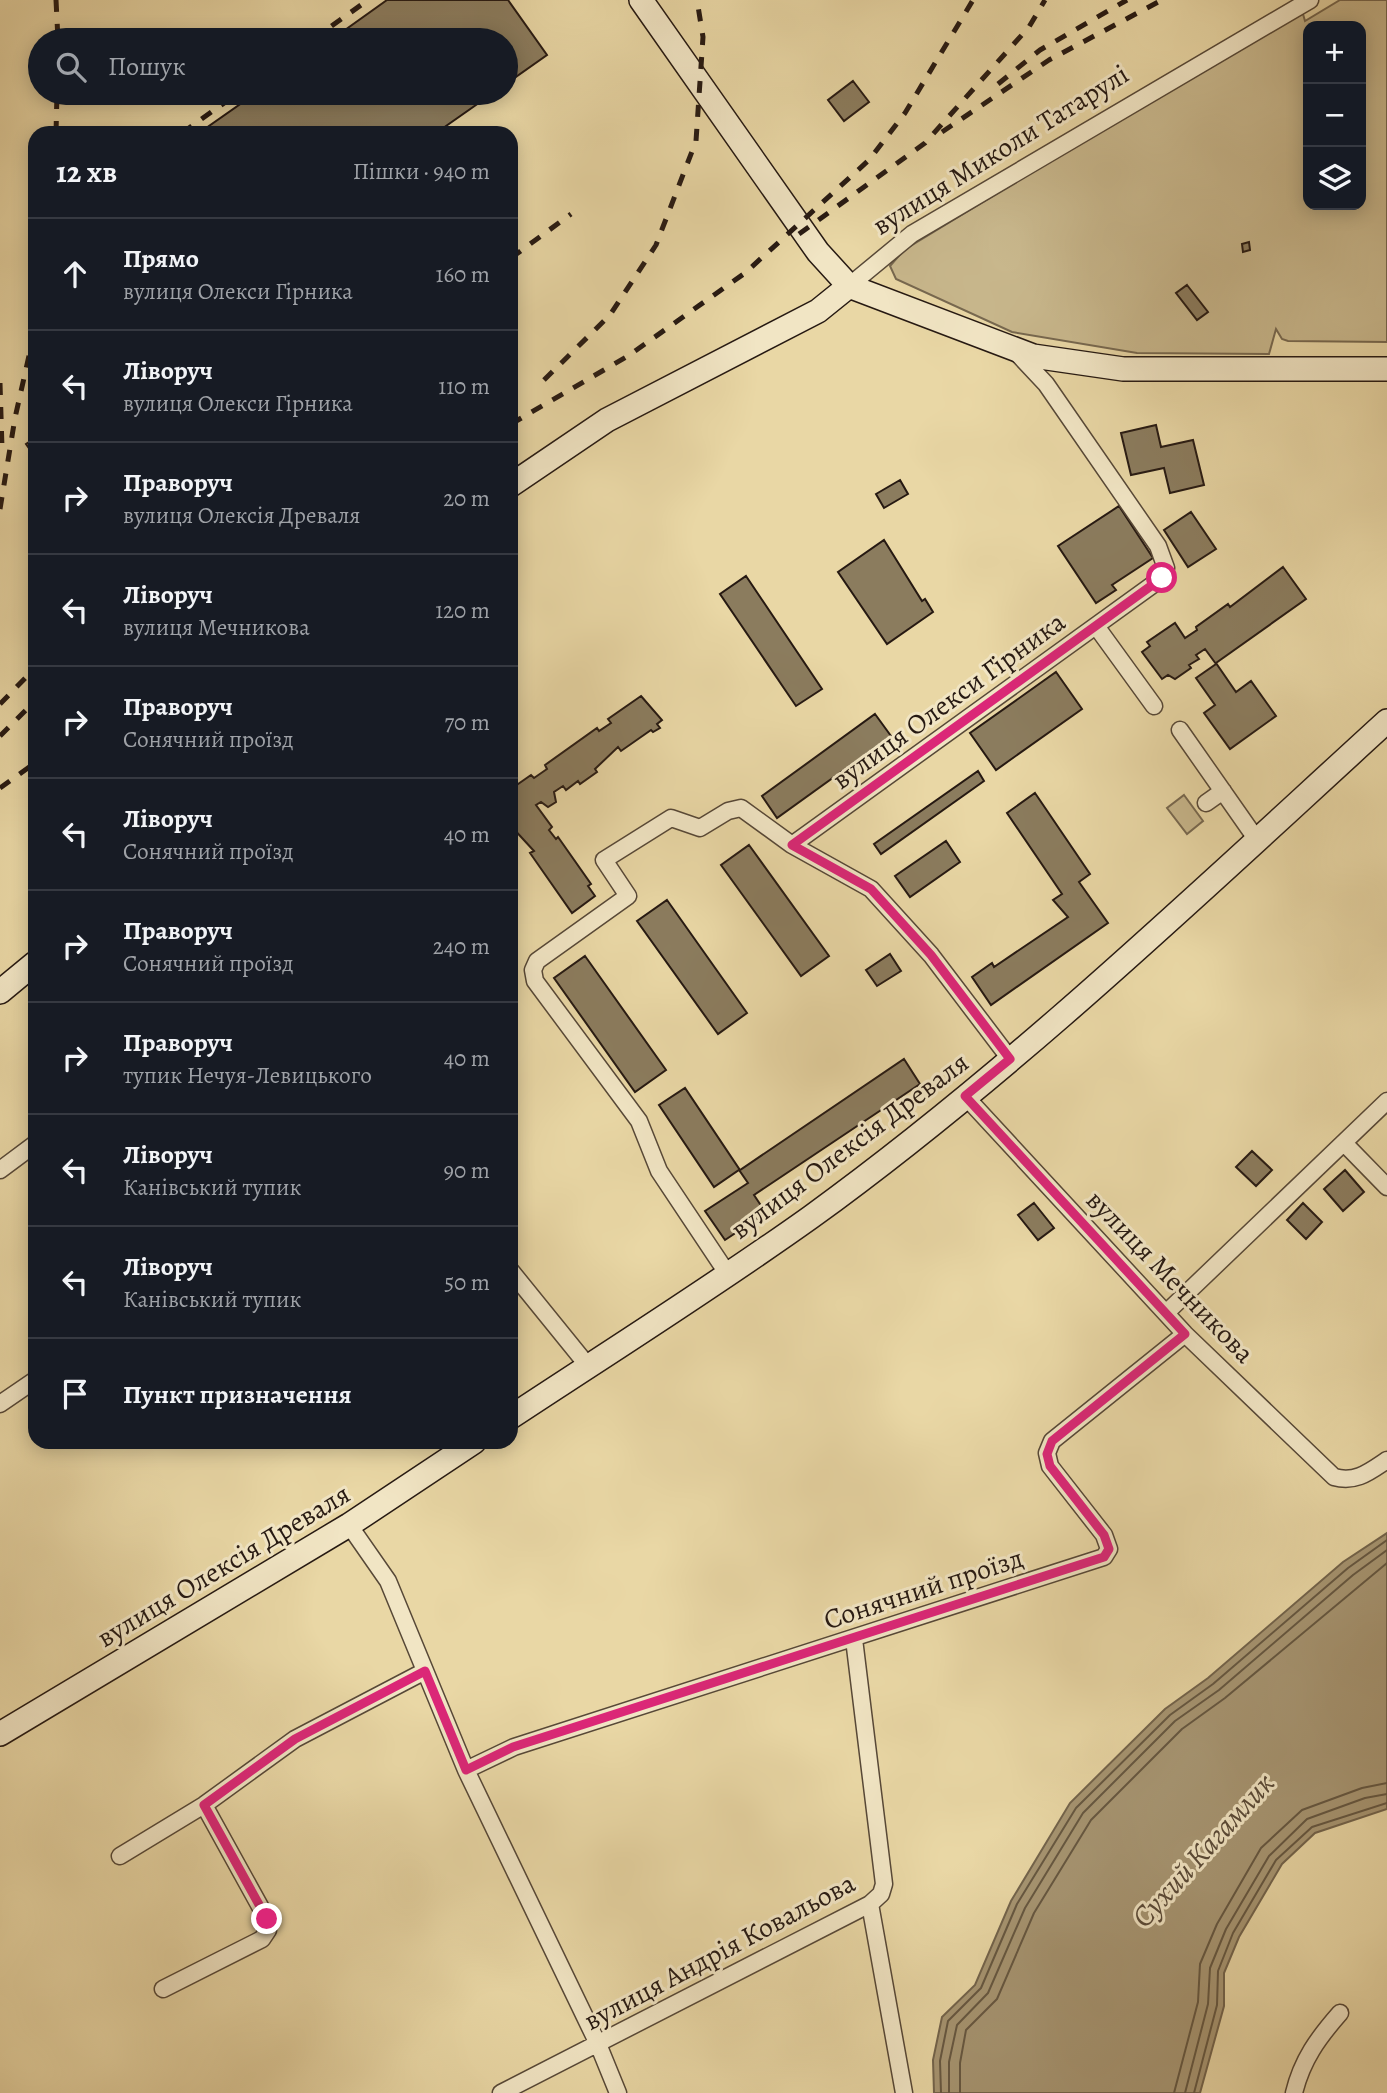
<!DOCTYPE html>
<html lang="uk">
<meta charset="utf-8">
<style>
:root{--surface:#171b24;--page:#242831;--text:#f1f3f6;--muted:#9ea1a6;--line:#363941}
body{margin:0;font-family:Alegreya,serif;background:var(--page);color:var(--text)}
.controls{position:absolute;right:21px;top:21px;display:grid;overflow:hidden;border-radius:14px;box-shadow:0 4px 18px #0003}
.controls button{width:63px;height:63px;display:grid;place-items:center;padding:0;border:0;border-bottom:2px solid var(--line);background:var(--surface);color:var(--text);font:35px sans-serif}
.stop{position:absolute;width:21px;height:21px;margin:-16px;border:5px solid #db2777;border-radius:50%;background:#fff}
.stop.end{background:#db2777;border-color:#fff;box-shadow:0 2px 7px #0008}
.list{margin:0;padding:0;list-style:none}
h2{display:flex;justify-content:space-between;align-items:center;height:91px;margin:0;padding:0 28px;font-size:30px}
h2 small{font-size:23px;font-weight:400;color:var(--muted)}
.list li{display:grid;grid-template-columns:46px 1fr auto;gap:21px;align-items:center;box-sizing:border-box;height:112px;padding:0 28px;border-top:2px solid var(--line)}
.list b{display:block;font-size:26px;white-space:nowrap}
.list p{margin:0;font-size:23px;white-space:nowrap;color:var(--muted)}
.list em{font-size:23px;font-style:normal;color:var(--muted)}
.icon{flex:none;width:38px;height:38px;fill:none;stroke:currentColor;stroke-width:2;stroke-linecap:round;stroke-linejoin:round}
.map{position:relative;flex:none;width:1387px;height:2093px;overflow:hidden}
.search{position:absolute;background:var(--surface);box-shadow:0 4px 18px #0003;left:28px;top:28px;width:490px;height:77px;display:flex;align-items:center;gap:18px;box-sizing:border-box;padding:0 24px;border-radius:38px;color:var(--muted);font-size:26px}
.panel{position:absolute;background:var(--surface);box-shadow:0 4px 18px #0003;left:28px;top:126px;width:490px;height:1323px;border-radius:21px}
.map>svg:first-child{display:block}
.green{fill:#c8b78c;stroke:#77684f;stroke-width:2;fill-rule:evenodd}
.water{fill:#a79673;stroke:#73644c;stroke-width:2}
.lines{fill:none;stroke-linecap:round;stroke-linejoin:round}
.shore{stroke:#665842;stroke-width:2}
.building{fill:#8b7c5e;stroke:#261912;stroke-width:2}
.street-casing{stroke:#574837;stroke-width:19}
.secondary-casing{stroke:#261912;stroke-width:26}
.street{stroke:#f1e5c4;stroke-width:16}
.secondary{stroke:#f1e5c4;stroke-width:23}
.rail{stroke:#261912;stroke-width:5;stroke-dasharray:12 12;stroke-linecap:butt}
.route{stroke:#db2777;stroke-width:9}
.labels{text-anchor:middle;stroke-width:6;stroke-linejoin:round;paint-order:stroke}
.street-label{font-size:28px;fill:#261912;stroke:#f1e5c4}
.water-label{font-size:30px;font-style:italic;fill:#5a4b39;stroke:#f1e5c4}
</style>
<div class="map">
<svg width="1387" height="2093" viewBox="0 0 1387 2093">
<rect width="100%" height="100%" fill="#e9d7a5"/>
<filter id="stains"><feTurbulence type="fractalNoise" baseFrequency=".00286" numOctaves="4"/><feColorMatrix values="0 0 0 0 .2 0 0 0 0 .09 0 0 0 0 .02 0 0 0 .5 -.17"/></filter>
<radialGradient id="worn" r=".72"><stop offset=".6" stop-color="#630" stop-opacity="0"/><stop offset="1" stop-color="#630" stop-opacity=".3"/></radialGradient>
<path class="green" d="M1340,0h47v342l-99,-1 -6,-2 -6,-10 -7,25 -132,-1 -125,-21 -116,-53 -6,-13 14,-16 393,-239 6,3 2,7zM1308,26h53v179h-53z
M1184,795l19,26 -16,13 -20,-26z"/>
<path class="water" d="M1387,1533v276l-72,24 -33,31 -43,73 -15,36v33l-24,87h-266l-1,-33 9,-43 33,-32 36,-84 59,-98 95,-94 43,-31 135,-116z"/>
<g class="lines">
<path class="shore" d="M941,2093l-1,-32 8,-40 33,-33 36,-84 59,-96 94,-93 43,-31 135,-116 39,-28
M949,2093v-31l8,-37 31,-32 37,-85 58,-95 92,-92 44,-31 134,-115 34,-25
M960,2093v-30l6,-33 31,-31 37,-86 57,-93 91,-91 43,-31 162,-135
M1174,2093l24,-91 2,-38 17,-40 44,-76 41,-38 60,-22 25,-5
M1185,2093l23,-89 2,-36 16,-39 43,-73 38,-37 58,-21 22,-4
M1194,2093l23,-88 1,-34 15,-38 43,-73 36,-33 75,-24"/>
</g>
<path class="building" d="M387,0h121l39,55 -41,29v-44h-175z
M853,81l16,21 -25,19 -16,-21z
M256,93h237l-57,40h-237z
M1249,242l1,8 -7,2 -1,-8z
M1187,285l21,27 -11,8 -21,-27z
M1156,425l5,22 32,-7 11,45 -34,8 -6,-25 -33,7 -10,-42z
M35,438v19l-9,-13z
M900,480l8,14 -24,14 -8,-14z
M1119,506l34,52 -41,27 4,5 -20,13 -38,-57z
M1191,512l25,37 -28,18 -24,-37z
M884,540l38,61 3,-2 8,13 -46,32 -49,-72z
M1283,567l23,32 -90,64 20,29 15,-11 25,35 -46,33 -26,-36 11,-8 -19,-27 20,-14 -11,-15 -9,6 3,4 -10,6 2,3 -16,11 -7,-4 -6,4 -20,-27 8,-6 -3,-4 28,-19 10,15 12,-8 -1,-3 32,-23 2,3z
M746,576l76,113 -26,17 -76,-112z
M1056,672l26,37 -86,61 -26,-37z
M641,696l21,24 -5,4 3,4 -7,4 -2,-2 -30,21 -3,-4 -23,22 2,3 -17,12 -2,-3 -12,9 -3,-4 -9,6 2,10 -8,5 -7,-5 -5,3 16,22 -3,3 7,9 2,-2 33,47 -3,2 7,10 -23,17 -42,-60 4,-2 -23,-25v-37l20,-14 3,3 13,-9 -2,-4 52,-37 2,3 12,-8 -3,-4z
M875,714l16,22 -114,82 -15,-22z
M978,771l6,10 -103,73 -7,-10z
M1035,793l55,81 -11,8 29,41 -117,82 -19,-28 20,-14 2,4 74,-50 -15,-17 9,-6 -55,-81z
M946,841l14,21 -50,35 -15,-21z
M749,845l80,111 -28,20 -80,-111z
M667,900l80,113 -29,21 -81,-113z
M890,954l11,17 -24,15 -11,-16z
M585,956l81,114 -31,22 -81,-114z
M904,1059l16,25 -166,111 12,18 -41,27 -20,-29 43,-28 -9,-13 -25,17 -55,-82 26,-17 55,82z
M1252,1151l20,19 -16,16 -20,-19z
M1345,1170l19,22 -21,19 -19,-22z
M1034,1203l20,25 -16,12 -20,-25z
M1303,1203l19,19 -16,17 -19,-19z"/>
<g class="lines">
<defs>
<path id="street" d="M849,286l63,-52 398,-234
M1096,626l58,80
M1180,730l77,110
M1206,803l17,-12
M1010,1059l-79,-104 -60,-66 -79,-44 370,-267 4,-10 -8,-22 -112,-162 -30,-32
M965,1096l220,238 149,143c22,6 35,-5 53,-17
M1345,1144l42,43
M0,1170l35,-26
M511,1271l77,95
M727,1273l-68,-102 -20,-50 -104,-140 -2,-11 4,-9 91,-65 -24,-36 67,-42 29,10 28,-17 13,-3 51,37
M1166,1313l221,-212
M0,1404l35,-24
M349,1525l39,56 78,189 132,274 20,49
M466,1770l48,-23 590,-190 5,-8 -5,-14 -54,-69 -3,-13 5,-12 133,-107
M120,1856l84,-51 91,-66 130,-68
M870,1904l34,189
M163,1989l99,-50 6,-9 -1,-11 -63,-114
M501,2093l369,-189 11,-10 3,-10 -30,-245
M1294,2093c8,-33 24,-55 46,-80"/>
<path id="secondary" d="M641,0l177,252 31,34 184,70 90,13h264
M511,485l96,-65 211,-109 31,-25
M0,992l35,-29
M511,1417c100,-66 202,-130 300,-200 203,-147 391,-327 576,-496
M0,1734l349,-209 125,-83"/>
</defs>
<use href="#street" class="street-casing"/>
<use href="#secondary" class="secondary-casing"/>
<use href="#street" class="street"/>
<use href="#secondary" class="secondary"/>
<path class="rail" d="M56,0l2,40
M312,40l56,-40
M998,84l42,-34 87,-50
M942,132l107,-72 113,-60
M56,133l1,-40
M182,133l56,-40
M799,234l126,-91 104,-116 16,-27
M511,258l60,-44
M544,380l66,-65 46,-70 40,-104 7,-104 -6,-37
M0,383l2,65
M511,424l117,-68 117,-83 124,-113 36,-47 68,-113
M0,509l15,-91 20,-89
M0,704l35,-36
M0,736l35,-35
M0,788l35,-25"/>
</g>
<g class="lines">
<path class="route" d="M267,1919l-63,-114 91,-66 130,-68 41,99 47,-23 591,-190 5,-8 -5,-14 -54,-69 -3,-12 5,-13 133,-107 -220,-238 45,-37 -79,-104 -60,-66 -79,-44 370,-267"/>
</g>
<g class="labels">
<g class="street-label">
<text transform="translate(1000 149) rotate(-32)" y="10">вулиця Миколи Татарулі</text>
<text transform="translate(948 700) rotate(-36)" y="10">вулиця Олекси Гірника</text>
<text transform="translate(849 1145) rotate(-37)" y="10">вулиця Олексія Древаля</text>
<text transform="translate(1171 1276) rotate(46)" y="10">вулиця Мечникова</text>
<text transform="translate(223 1565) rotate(-31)" y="10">вулиця Олексія Древаля</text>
<text transform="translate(923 1588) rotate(-18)" y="10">Сонячний проїзд</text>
<text transform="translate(719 1951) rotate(-28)" y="10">вулиця Андрія Ковальова</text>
</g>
<g class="water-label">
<text transform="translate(1203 1850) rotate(-48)" y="10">Сухий Кагамлик</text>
</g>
</g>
<rect width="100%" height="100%" filter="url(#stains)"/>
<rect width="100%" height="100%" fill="url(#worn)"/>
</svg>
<div class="controls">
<button>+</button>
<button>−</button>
<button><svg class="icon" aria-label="layers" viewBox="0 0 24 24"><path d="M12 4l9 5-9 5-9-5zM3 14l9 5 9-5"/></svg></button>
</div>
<div class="stop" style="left:1162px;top:578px"></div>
<div class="stop end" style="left:267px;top:1919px"></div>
<div class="search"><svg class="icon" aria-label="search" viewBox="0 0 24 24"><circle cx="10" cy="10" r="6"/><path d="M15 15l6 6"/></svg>Пошук</div>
<section class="panel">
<h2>12 хв<small>Пішки · 940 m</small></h2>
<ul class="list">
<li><svg class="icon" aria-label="ahead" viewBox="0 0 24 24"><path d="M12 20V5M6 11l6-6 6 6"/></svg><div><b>Прямо</b><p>вулиця Олекси Гірника</p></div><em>160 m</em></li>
<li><svg class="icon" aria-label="left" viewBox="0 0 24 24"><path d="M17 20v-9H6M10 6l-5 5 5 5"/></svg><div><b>Ліворуч</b><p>вулиця Олекси Гірника</p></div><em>110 m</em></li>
<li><svg class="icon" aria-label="right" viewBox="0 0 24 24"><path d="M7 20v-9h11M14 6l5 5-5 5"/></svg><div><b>Праворуч</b><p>вулиця Олексія Древаля</p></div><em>20 m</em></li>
<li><svg class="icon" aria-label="left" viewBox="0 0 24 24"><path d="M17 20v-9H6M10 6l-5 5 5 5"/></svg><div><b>Ліворуч</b><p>вулиця Мечникова</p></div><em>120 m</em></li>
<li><svg class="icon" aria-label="right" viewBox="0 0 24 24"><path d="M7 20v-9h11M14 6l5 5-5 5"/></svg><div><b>Праворуч</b><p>Сонячний проїзд</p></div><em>70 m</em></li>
<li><svg class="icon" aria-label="left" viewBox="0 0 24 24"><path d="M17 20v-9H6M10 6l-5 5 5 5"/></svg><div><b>Ліворуч</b><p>Сонячний проїзд</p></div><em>40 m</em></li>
<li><svg class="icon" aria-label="right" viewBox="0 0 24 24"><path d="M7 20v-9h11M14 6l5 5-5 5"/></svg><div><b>Праворуч</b><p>Сонячний проїзд</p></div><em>240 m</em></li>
<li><svg class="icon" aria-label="right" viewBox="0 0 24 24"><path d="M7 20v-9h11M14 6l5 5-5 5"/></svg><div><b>Праворуч</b><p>тупик Нечуя-Левицького</p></div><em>40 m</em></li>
<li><svg class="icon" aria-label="left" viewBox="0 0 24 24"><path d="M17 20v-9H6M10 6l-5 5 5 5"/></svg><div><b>Ліворуч</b><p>Канівський тупик</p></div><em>90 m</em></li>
<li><svg class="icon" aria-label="left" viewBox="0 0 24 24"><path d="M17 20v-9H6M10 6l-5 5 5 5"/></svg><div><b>Ліворуч</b><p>Канівський тупик</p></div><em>50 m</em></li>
<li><svg class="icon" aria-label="arrive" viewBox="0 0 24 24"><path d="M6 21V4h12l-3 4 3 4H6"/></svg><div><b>Пункт призначення</b></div></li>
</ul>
</section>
</div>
